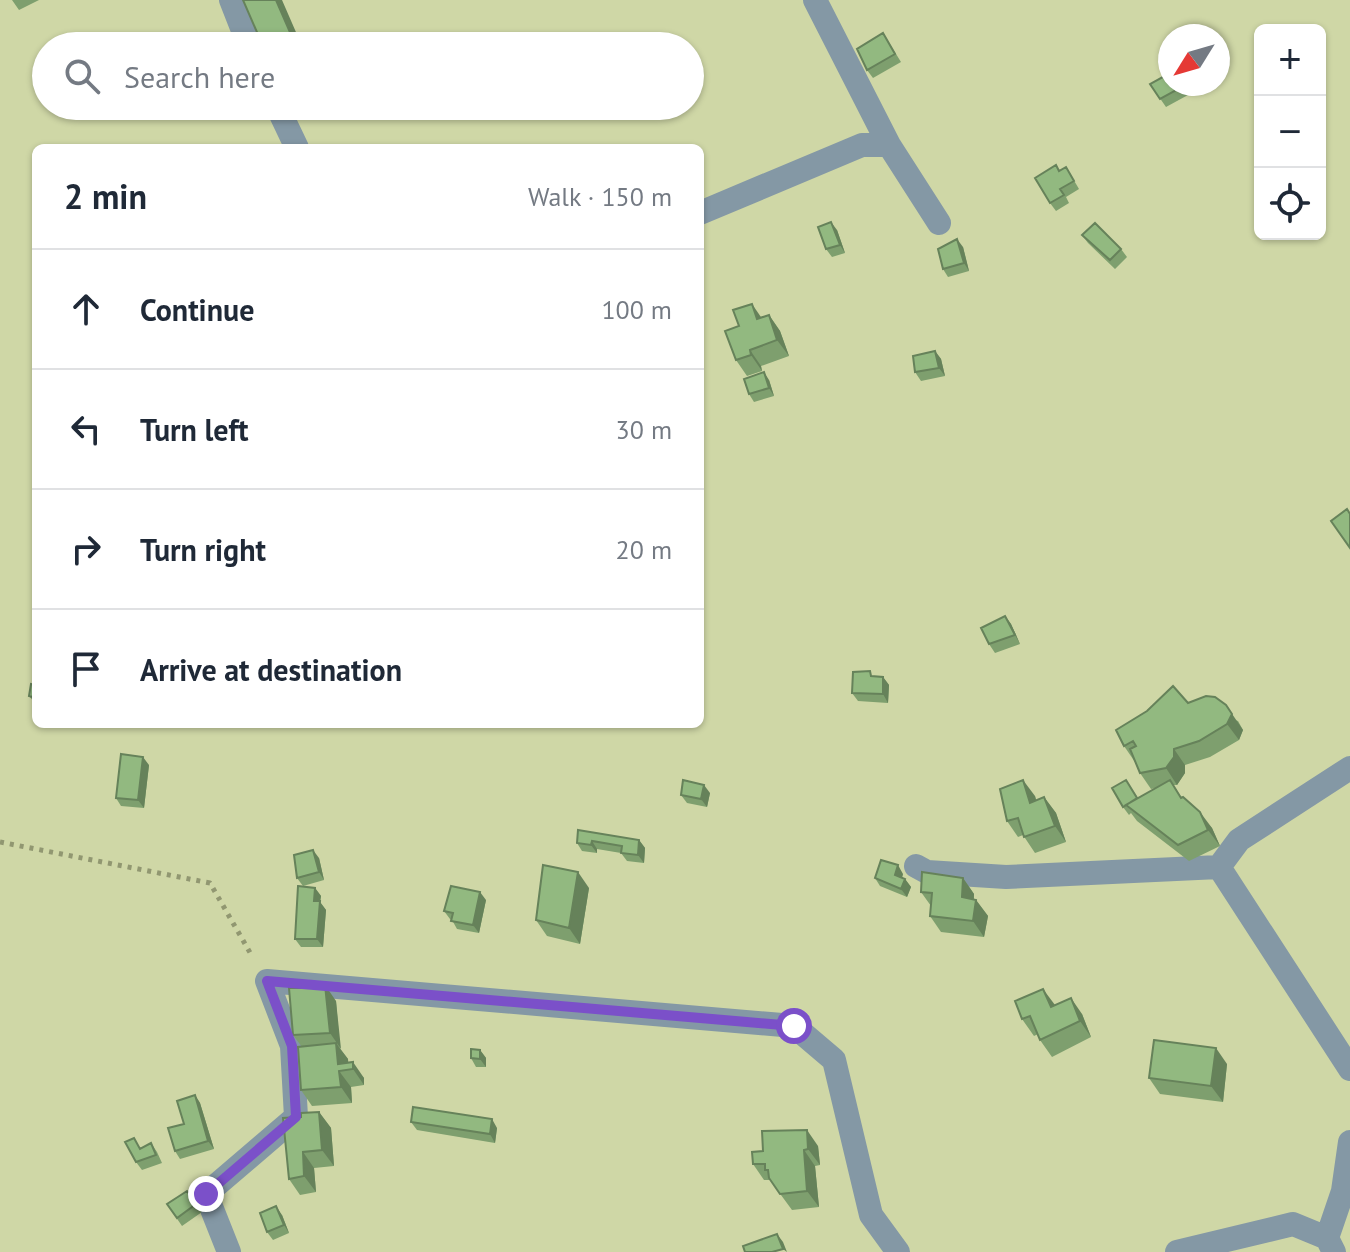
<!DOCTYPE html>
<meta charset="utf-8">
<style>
:root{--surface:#fff;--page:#f6f6f7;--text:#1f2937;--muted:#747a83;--line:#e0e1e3}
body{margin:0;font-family:"PT Sans",sans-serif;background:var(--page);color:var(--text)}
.controls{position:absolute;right:24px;top:24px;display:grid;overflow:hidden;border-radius:12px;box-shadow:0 2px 6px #0004}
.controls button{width:72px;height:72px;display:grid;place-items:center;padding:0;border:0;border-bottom:2px solid var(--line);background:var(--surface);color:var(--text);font:40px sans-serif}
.compass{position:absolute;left:1158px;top:24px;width:72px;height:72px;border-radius:50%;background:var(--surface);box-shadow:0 2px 6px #0004;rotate:233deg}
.stop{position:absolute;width:24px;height:24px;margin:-18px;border:6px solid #7b50c9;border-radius:50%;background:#fff}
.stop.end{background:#7b50c9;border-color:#fff;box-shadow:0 2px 8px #0008}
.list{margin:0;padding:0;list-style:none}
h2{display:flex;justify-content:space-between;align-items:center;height:104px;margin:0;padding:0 32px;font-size:34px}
h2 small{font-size:26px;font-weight:400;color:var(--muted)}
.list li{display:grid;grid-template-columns:52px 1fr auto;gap:24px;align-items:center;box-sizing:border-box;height:120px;padding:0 32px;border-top:2px solid var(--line)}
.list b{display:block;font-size:30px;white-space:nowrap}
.list em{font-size:26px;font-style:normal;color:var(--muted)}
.icon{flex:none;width:44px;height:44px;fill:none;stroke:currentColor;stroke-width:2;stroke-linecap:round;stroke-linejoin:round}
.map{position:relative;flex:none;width:1350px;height:1252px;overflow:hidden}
.search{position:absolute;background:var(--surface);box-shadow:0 2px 6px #0004;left:32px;top:32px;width:672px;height:88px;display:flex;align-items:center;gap:20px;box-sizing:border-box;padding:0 28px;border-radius:44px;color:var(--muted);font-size:30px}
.panel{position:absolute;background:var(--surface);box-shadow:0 2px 6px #0004;left:32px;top:144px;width:672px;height:584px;border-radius:12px}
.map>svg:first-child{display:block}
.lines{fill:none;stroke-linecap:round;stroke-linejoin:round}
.path{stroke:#919771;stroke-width:5;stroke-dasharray:4 6;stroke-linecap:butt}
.minor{stroke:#8498a5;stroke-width:24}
.wall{fill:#7e9f6e}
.shaded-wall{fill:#66825a}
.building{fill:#92b980;stroke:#66825a;stroke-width:2}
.route{stroke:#7b50c9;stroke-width:10}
</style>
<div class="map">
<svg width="1350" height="1252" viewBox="0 0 1350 1252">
<rect width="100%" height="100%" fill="#cfd7a6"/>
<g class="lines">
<path class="path" d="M0,842l210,41 42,73"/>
<path class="minor" d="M231,0l18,46
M815,0l74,145 50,78
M277,106l20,42
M700,213l162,-68h27
M916,866l11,6 79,5 213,-10 131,202
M1219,867l20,-27 111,-72
M1327,1238l16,-47 7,-49
M229,1252l-23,-58 90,-77 -4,-71 -25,-65 527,45 40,34 37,155 27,37
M1177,1252l116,-28 34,14 7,14"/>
</g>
<path class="wall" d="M12,0h27l-20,10z
M883,33l18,29 -28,16 -6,-8z
M1150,84h30l8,11 -22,12z
M1066,167l13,22 -13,8 3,6 -13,8 -6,-8 9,-32z
M837,230l8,23 -13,4 -6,-8z
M1082,235l39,14 6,8 -12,12 -27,-26z
M963,247l6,24 -21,6 -5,-8z
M769,315l11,16 9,25 -28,10 1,5 -15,5 -11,-16 25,-43z
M935,351l6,8 4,17 -24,5 -6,-9z
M769,380l5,16 -20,6 -5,-8z
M1005,616l6,8 9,20 -25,9 -6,-9z
M874,676l9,1 6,8 -1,18 -30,-2 -6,-8z
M36,685v19l-7,-8z
M1188,703l50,18 5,9 -4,10 -29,17 -25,8v8l-8,12h-4l9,13 30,30 8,18 -31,15 -52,-40 -6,-8 -2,2 -6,-8 3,-27 12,18 18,-10 -5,1 -11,-16 -5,-11 -11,-16z
M149,765l-5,43 -23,-2 -5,-8z
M710,793l-3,14 -20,-4 -6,-8z
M1035,796l1,4 8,-3 12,16 10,29 -31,11 -12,-18 -5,2 -11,-16z
M578,830l61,10 6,8 -1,15 -17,-2 -6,-8 -24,-4v4l-15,-2 -5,-8z
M319,858l5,22 -21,6 -6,-8z
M903,874l-1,4 3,1 6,8 -4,10 -27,-11 -5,-8z
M963,878l11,16v6h2l12,16 -4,21 -43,-5 -11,-16 1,-10 -10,-14z
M315,888l6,8 -1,6 6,8 -3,37h-22l-6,-8z
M589,888l-9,56 -33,-8 -11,-16z
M486,900l-7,33 -22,-4 -5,-9 -2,-1 -6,-8z
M302,988l34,13 4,48 8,10v4l16,15v7l-13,2 1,16 -40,3 -11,-16 1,-43 -9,-12z
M1055,1005l27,9 9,23 -39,20 -12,-17 -2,-6 -4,2 -12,-17z
M480,1050l6,8v9h-10l-5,-9z
M1227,1064l-4,38 -63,-8 -11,-16z
M195,1095l5,8 14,46 -34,10 -5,-8z
M319,1112l12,16 3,38 -20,2 2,24 -16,3 -11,-16 12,-62z
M411,1122l86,6 -2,15 -78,-13z
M151,1143l6,9 5,11 -20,7 -6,-8 5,-14z
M818,1146l2,19 -5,1 4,41 -27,3 -22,-30h-6l-11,-16z
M187,1191l15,21 -20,14 -15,-22z
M282,1215l7,18 -16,7 -6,-8z"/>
<path class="shaded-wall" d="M276,0h6l20,46h-6z
M831,222l6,8 8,23 -5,-8z
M957,239l6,8 6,24 -5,-8z
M752,304l11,16 -6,-1z
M769,315l11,16 9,25 -12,-16z
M750,350l11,16 1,5 -11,-16z
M935,351l6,8 4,17 -6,-8z
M764,372l5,8 5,16 -5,-8z
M1005,616l6,8 9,20 -5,-9z
M883,677l6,8 -1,18 -5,-9z
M1226,705l17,25 -4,10 -12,-16z
M1174,749l11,16v8l-8,12 -11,-17z
M143,757l6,8 -5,43 -6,-8z
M1023,780l12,16 6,23 -11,-16z
M704,785l6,8 -3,14 -6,-8z
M1044,797l12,16 10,29 -11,-16z
M1200,812l12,16 8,18 -12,-16z
M639,840l6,8 -1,15 -6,-8z
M592,841l5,8v4l-6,-8z
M313,850l6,8 5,22 -5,-8z
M898,865l5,9 -3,9 -5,-8z
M578,872l11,16 -9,56 -11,-16z
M963,878l11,16 -1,19 -11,-16z
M905,879l6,8 -4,10 -6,-8z
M315,888l6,8 -1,6 6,8 -3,37 -6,-8 -3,-38z
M480,892l6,8 -7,33 -6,-8z
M976,900l12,16 -4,21 -11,-16z
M325,985l11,16 5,48 -11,-16z
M1043,989l12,16 -4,2z
M1071,998l11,16 9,23 -11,-16z
M336,1043l12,16 1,11 -11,-6z
M1216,1048l11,16 -4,38 -12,-16z
M480,1050l6,8v9l-6,-8z
M353,1062l11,16v7l-11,-16z
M339,1071l12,16 1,16 -11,-16z
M195,1095l5,8 14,46 -6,-8z
M319,1112l12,16 3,38 -12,-16z
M492,1119l5,9 -2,15 -5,-9z
M807,1130l11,16 2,19 -12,-16z
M804,1150l11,16 4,41 -12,-16z
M303,1152l11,16 2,24 -12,-16z
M276,1206l6,9 7,18 -5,-8z
M777,1234l6,8 4,10 -4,-3z"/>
<path class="building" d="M243,0h33l20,46h-33z
M883,33l12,21 -28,16 -10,-21z
M1170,73v11h10l2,3 -22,12 -10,-15z
M1056,165l3,6 7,-4 8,14 -14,8 4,6 -14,8 -15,-25z
M831,222l9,23 -14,4 -8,-22z
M1095,223l26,26 -11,11 -28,-25z
M957,239l7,24 -21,6 -5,-20z
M752,304l5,15 12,-4 8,25 -27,10 1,5 -15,5 -11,-29 14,-5 -6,-16z
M935,351l4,17 -24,4 -2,-16z
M764,372l5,16 -20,6 -5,-15z
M1347,509l3,5v34l-19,-27z
M1005,616l10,19 -26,9 -8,-16z
M870,671l1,5 12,1v17l-31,-1 1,-21z
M31,684l5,1v13l-7,-2z
M1173,686l15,17 18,-7 9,1 11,8 6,9 -5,10 -28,17 -25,8v8l-8,11 -26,5 -10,-24 6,-3 -3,-5 -9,5 -8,-16 31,-19z
M121,754l22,3 -5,43 -22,-2z
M683,780l21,5 -3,14 -20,-4z
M1023,780l7,23 14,-6 11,29 -31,11 -6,-19 -11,3 -7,-32z
M1126,780l11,18 -14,9 -11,-19z
M1170,780l11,18 2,-1 17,15 8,18 -30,15 -52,-40z
M578,830l61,10 -1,15 -17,-2 1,-7 -30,-5 -1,4 -14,-2z
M313,850l6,22 -22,6 -3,-23z
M881,860l17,5 -3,10 10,4 -4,10 -26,-11z
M543,865l35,7 -9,56 -33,-8z
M922,872l41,6 -1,19 14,3 -3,21 -43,-5 2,-23 -11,-1z
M298,886l17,2 -1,13h6l-3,38h-22z
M451,886l29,6 -7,33 -22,-4 2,-8 -9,-2z
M301,985h24l5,48 -37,2 -4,-47h13z
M1043,989l8,18 20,-9 9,23 -40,19 -10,-24 -8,3 -7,-18z
M1154,1040l62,8 -5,38 -62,-8z
M336,1043l2,21 15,-2v7l-14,2 2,16 -40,3 -3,-43z
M471,1049l9,1v9l-9,-1z
M195,1095l13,46 -33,10 -7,-23 16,-4 -7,-23z
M413,1107l79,12 -2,15 -79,-12z
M319,1112l3,38 -19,2 1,24 -15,3 -6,-61 18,-1v-4z
M807,1130l1,19 -4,1 3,41 -27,3 -11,-16 -1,-8h-3v-6h-12l-1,-12 11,-1 -1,-20z
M134,1138l6,11 11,-6 5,12 -20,7 -11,-20z
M187,1191l9,13 -19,14 -10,-14z
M276,1206l8,19 -17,7 -7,-19z
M777,1234l6,15 -11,3h-27l-2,-6z"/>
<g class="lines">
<path class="route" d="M206,1194l90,-77 -4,-71 -25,-65 527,45"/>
</g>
</svg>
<div class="controls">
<button>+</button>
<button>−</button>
<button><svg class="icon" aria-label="locate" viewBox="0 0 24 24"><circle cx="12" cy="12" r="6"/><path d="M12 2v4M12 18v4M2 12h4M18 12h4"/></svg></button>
</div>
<svg class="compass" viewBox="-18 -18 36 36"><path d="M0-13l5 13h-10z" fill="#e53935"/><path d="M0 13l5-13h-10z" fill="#747a83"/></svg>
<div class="stop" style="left:794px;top:1026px"></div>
<div class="stop end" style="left:206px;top:1194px"></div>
<div class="search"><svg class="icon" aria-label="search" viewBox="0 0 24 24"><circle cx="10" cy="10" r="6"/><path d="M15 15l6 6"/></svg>Search here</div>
<section class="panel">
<h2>2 min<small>Walk · 150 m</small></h2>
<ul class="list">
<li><svg class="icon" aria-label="ahead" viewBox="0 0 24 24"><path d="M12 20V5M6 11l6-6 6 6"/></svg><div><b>Continue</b></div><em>100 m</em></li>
<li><svg class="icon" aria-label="left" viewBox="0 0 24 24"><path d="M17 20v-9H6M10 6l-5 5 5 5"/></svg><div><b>Turn left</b></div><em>30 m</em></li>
<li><svg class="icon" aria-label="right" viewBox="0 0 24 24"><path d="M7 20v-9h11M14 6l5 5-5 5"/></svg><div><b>Turn right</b></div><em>20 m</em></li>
<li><svg class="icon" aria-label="arrive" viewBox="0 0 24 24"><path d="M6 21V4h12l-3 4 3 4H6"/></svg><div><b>Arrive at destination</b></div></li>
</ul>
</section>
</div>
